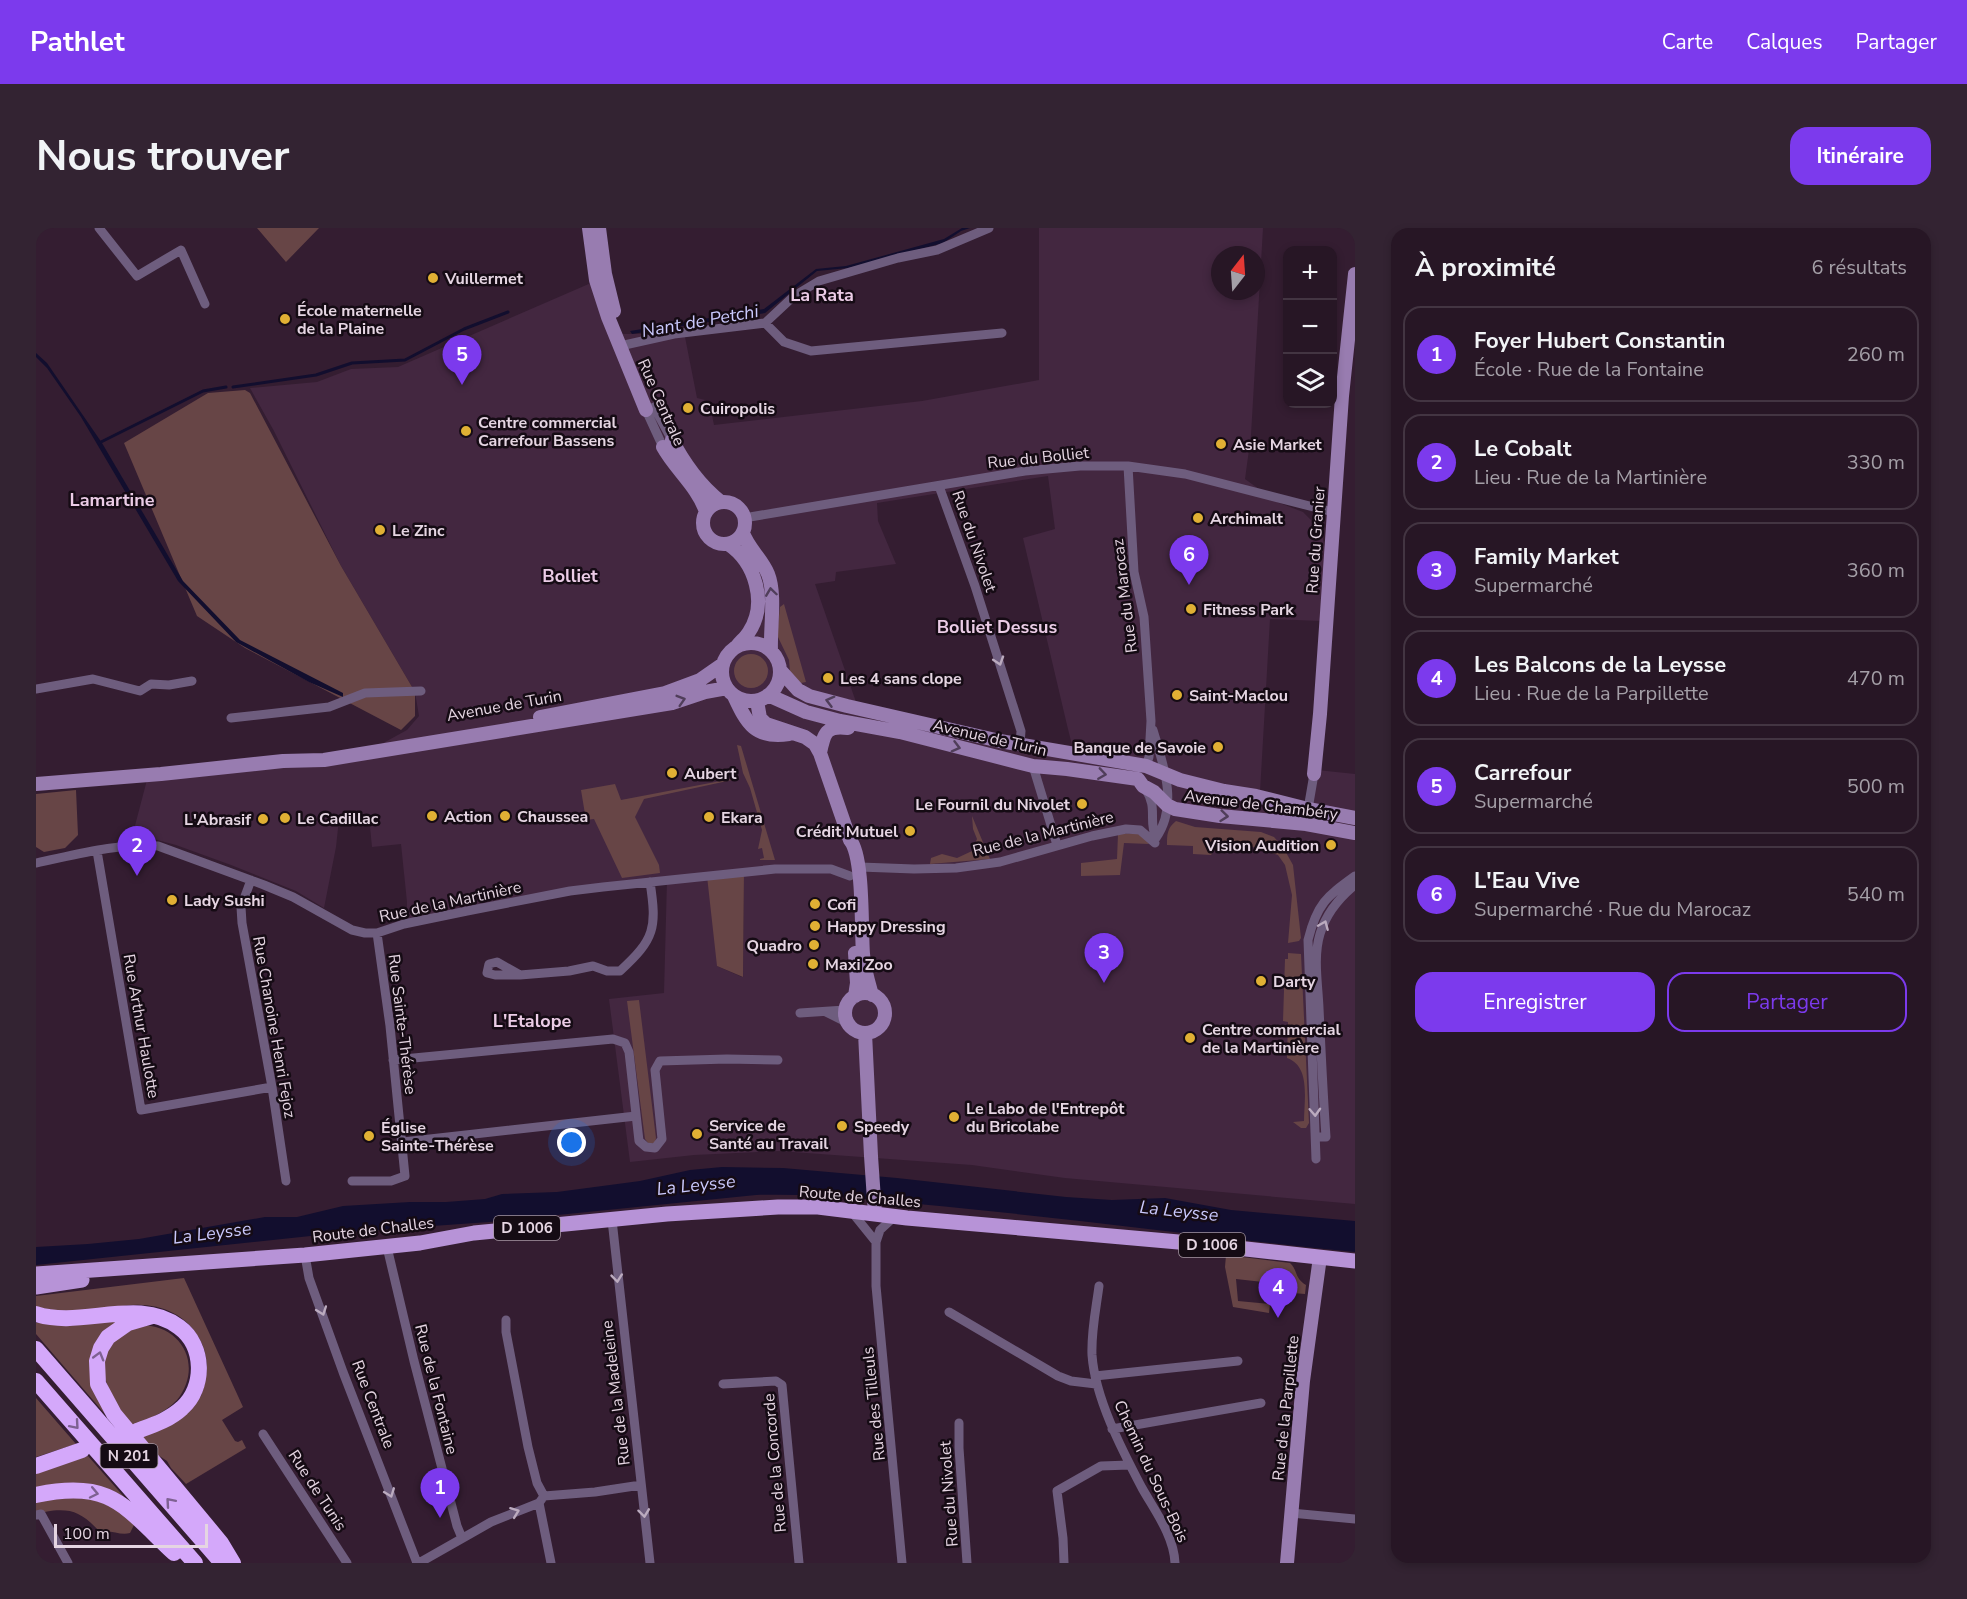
<!DOCTYPE html>
<html lang="fr">
<meta charset="utf-8">
<style>
:root{--surface:#271625;--page:#332332;--text:#f1f3f6;--muted:#a49fa7;--line:#433542;--accent:#7c3aed}
body{margin:0;font-family:"Nunito Sans",sans-serif;background:var(--page);color:var(--text)}
.controls{position:absolute;right:18px;top:18px;display:grid;overflow:hidden;border-radius:12px;box-shadow:0 3px 9px #0003}
.controls button{width:54px;height:54px;display:grid;place-items:center;padding:0;border:0;border-bottom:2px solid var(--line);background:var(--surface);color:var(--text);font:30px sans-serif}
.compass{position:absolute;left:1175px;top:18px;width:54px;height:54px;border-radius:50%;background:var(--surface);box-shadow:0 3px 9px #0003;rotate:17deg}
.scale{position:absolute;left:18px;bottom:15px;width:154px;box-sizing:border-box;padding-left:6px;border:3px solid #e5d5e2;border-top:0;font-size:16px;line-height:21px;white-space:nowrap;color:#e5d5e2;-webkit-text-stroke:4px #150b14;paint-order:stroke}
.you{position:absolute;left:536px;top:915px;width:21px;height:21px;margin:-15px;border:4px solid #fff;border-radius:50%;background:#1a73e8;box-shadow:0 0 0 9px #1a73e833}
.badge{display:grid;place-items:center;width:39px;height:39px;border-radius:50%;background:var(--accent);color:#fff;font-size:20px;font-weight:700}
.pin{position:absolute;translate:-50% -50px;filter:drop-shadow(0 2px 3px #0008)}
.pin::after{content:'';position:absolute;top:32px;width:21px;height:18px;background:inherit;clip-path:polygon(0 0,100% 0,50% 100%)}
.list{margin:0;padding:0;list-style:none}
h2{display:flex;justify-content:space-between;align-items:center;height:78px;margin:0;padding:0 24px;font-size:26px}
h2 small{font-size:20px;font-weight:400;color:var(--muted)}
.list li{display:grid;grid-template-columns:39px 1fr auto;gap:18px;align-items:center;box-sizing:border-box;height:96px;margin:0 12px 12px;padding:0 12px;border:2px solid var(--line);border-radius:18px}
.list b{display:block;font-size:22px;white-space:nowrap}
.list p{margin:0;font-size:20px;white-space:nowrap;color:var(--muted)}
.list em{font-size:20px;font-style:normal;color:var(--muted)}
.actions{display:flex;gap:12px;padding:18px 24px}
.actions a{flex:1;padding:14px 0;border:2px solid var(--accent);border-radius:18px;text-align:center;font-size:21px;color:var(--accent)}
.actions .main{background:var(--accent);color:#fff}
.icon{flex:none;width:33px;height:33px;fill:none;stroke:currentColor;stroke-width:2;stroke-linecap:round;stroke-linejoin:round}
.map{position:relative;flex:none;width:1319px;height:1335px;overflow:hidden;border-radius:18px}
header{display:flex;align-items:center;gap:36px;box-sizing:border-box;height:84px;padding:0 30px;background:var(--accent);color:#fff}
header strong{font-size:28px}
nav{display:flex;gap:33px;margin-inline-start:auto;font-size:21px}
.intro{display:flex;align-items:center;justify-content:space-between;box-sizing:border-box;height:144px;padding:0 36px}
h1{margin:0;font-size:42px}
.button{padding:15px 27px;border-radius:18px;background:var(--accent);color:#fff;font-size:21px;font-weight:700}
main{display:flex;gap:36px;padding:0 36px}
aside{flex:1;background:var(--surface);border-radius:18px;box-shadow:0 3px 9px #0003}
.map>svg:first-child{display:block}
.built{fill:#432740;fill-rule:evenodd}
.green{fill:#674546}
.water{fill:#120e2e}
.lines{fill:none;stroke-linecap:round;stroke-linejoin:round}
.stream{stroke:#120e2e;stroke-width:3}
.street{stroke:#6e5d7e;stroke-width:9}
.secondary{stroke:#987cb0;stroke-width:14}
.primary{stroke:#b793d7;stroke-width:15}
.highway{stroke:#d4a8fa;stroke-width:16}
.oneway{stroke:#503e5a}
.oneway2{stroke:#bbabbf}
.oneway3{stroke:#7e6192}
.poi-dot{fill:#e0b034;stroke:#150b14;stroke-width:2}
.labels{text-anchor:middle;stroke-width:5;stroke-linejoin:round;paint-order:stroke}
.shield{fill:#150b14;stroke:#a798a4;stroke-width:1.5}
.shield-label{font-size:15px;font-weight:bold;fill:#e5d5e2}
.poi-label{font-size:16px;font-weight:bold;fill:#e5d5e2;stroke:#150b14;text-anchor:start}
.street-label{font-size:16px;fill:#e5d5e2;stroke:#150b14}
.neighbourhood-label{font-size:18px;font-weight:bold;fill:#ebcce6;stroke:#150b14}
.water-label{font-size:18px;font-style:italic;fill:#cac9fd;stroke:#150b14}
</style>
<header>
<strong>Pathlet</strong>
<nav><a>Carte</a><a>Calques</a><a>Partager</a></nav>
</header>
<div class="intro"><h1>Nous trouver</h1><a class="button">Itinéraire</a></div>
<main>
<div class="map">
<svg width="1319" height="1335" viewBox="0 0 1319 1335">
<rect width="100%" height="100%" fill="#341d31"/>
<path class="built" d="M1003,0h224l-12,207 -6,44 32,23 26,10 11,11 9,16 4,20 -5,62 -52,-2 -10,173 52,11 5,-33 38,4v430l-290,-26 -93,-13 -193,-14 -85,4 -64,7 -21,-163 55,-6 3,-113 -64,7 -199,37v-6l3,-4v-12l-6,-58 -29,3 -2,-20 -31,-8 -3,28 -12,61 -28,-17 -65,-26 -55,-20 -30,-8h-14l16,-61 228,-29 31,-17 12,-14 -4,-24 -74,-126 -67,-135 -24,-43 67,-6 34,-13 47,-2 193,-84 18,51h65l11,3 12,61 12,3 5,24 208,-24 117,-21zM1184,27h36v36h-36zM1012,248l7,53 -32,9 44,187 5,20 5,7 -221,-50 -41,-118 20,-3 1,-9 60,-8 -18,-43 -1,-18zM708,644l-1,105h-1l-25,-11z"/>
<path class="green" d="M221,0h62l-33,34z
M209,162l5,3 91,173 74,126v24l-14,14 -156,-82 -48,-32 -73,-173 84,-50z
M748,376l22,78 -5,1 -11,-11 -1,-12 -12,-25 3,-28z
M698 443a17 17 0 1 1 34 0a17 17 0 1 1-34 0Z
M701,517l4,1 34,114h-15v-1l4,-1 -2,-10 -4,1 4,-19 -12,-42 -7,-15z
M695,551l1,1 -88,19 -9,18 24,48 1,8 -38,5 -28,-59 -8,1 -5,-30 34,-6 6,16z
M40,562l2,45 -13,13 -21,4 -8,-5v-53z
M936,588l18,43 -60,5 1,-6 11,-4 15,4 15,-7 5,-12 -4,-10z
M1140,593l19,6 66,5 13,5 9,10 10,18 8,73 -2,3 -11,2 4,-48 -7,-30 -7,-10 -35,-11 -24,-1 -8,12 -18,-1v-8l-26,-1c0,-10 0,-17 9,-24z
M1102,605l5,3 6,8 -25,-1 -4,32 -39,1v-13l36,-4 1,-25z
M708,644l-1,105 -26,-11 -10,-90z
M1252,725l13,1 8,169 -3,5h-5l-8,-6 11,-1c0,-20 7,-55 -17,-63l1,-36 -5,-1 2,-62h3z
M603,772l17,138 -1,5 -6,1 -4,-5 -18,-138z
M1190,1027l64,8c8,7 4,15 16,22l-1,9 -25,-2v-8l-44,-5 2,22 32,3 -1,9 -36,-6 -8,-40z
M148,1050l59,129 -21,13 13,21 3,1 4,-2 4,8 -60,36 -15,-16 -4,-7 -9,-6 -17,-19 60,-40c7,-19 9,-40 -2,-58 -15,-27 -46,-37 -76,-32 -15,2 -31,7 -46,7 -13,0 -28,-4 -41,-6v-11z
M92,1088l-34,29 23,83 -81,-94v-11z
M103,1097c43,-1 65,41 38,75 -12,13 -29,19 -45,26l-16,-20 -15,-37 9,-26z
M0,1170l40,46 -40,13z
M52,1228l45,51 -97,-17v-18z
M48,1268l31,10 19,19 -4,8c-10,3 -19,-4 -30,-1 -6,-6 -13,-14 -22,-18 -11,-6 -31,-4 -42,1v-14z"/>
<path class="water" d="M926,0h8l-9,3 -18,12 -95,25 -31,3 -52,42 -133,21 -2,-3 134,-22 52,-40 30,-3 98,-27z
M0,125l11,10 55,80 81,138 57,59 103,53v4l-34,-15 -73,-40 -58,-61 -97,-164 -34,-49 -11,-11z
M686,939l61,1 114,10 169,19 46,3 53,-2 66,12 124,11v31c-129,-13 -257,-30 -386,-43 -71,-7 -142,-16 -213,-14l-267,27 -141,10 -312,33v-18l52,-3 51,-5 126,-22h32l46,-11 67,-4h36l39,-3 17,-5 55,-2 83,-11 50,-11z"/>
<g class="lines">
<path class="stream" d="M197,159l83,-12 36,-12 53,-3 59,-31 44,-17
M63,215l104,-52 23,-4"/>
<path class="street" d="M63,0l38,48 44,-26 24,54
M729,95l19,19 27,9 191,-18
M584,118l54,-12 91,-11 29,-27 25,-15 79,-23 39,-8 52,-22
M618,179l18,33
M610,182l17,37
M1092,238l6,106 10,45 7,104 -2,36 -3,9
M903,258l36,100 46,145 -1,13
M708,290l281,-47 55,-5h48l57,8 148,38
M0,461l57,-10 47,12 11,-7 18,1 23,-4
M195,490l98,-11 36,-14 56,-2
M1117,502c10,34 26,75 3,108
M997,538l24,79
M1110,562c12,18 2,31 10,48
M1272,581l6,-35
M61,623l44,259 131,-23
M0,635c39,-8 82,-20 122,-17l106,39 29,12 59,33 13,3h12l27,-9 63,-13 103,-20 33,-4 172,-18h56l19,7
M824,639l54,2 42,-1 44,-6 92,-26 34,-7 14,1 15,13
M215,652l-10,27 1,16 30,164 14,94
M484,747h-25l-8,-2 2,-9 8,-2 23,13 49,-4 24,-5 14,5h13c35,-32 37,-43 30,-89
M790,784l22,11
M764,785l45,-3
M357,832l220,-21 12,4 4,9 10,89 7,6 9,1 7,-9 -7,-69 5,-9 67,-2 51,1
M1280,909h10c-3,-43 -5,-86 -7,-129 -1,-24 -6,-51 1,-74 6,-20 19,-36 35,-49
M367,914l233,-26
M1280,931l-8,-219c9,-36 18,-43 47,-64
M316,953h39l14,-5 -15,-150 -13,-93
M815,983l25,31
M858,989l-14,13 -4,12v44l26,277
M576,992l38,343
M351,1019l27,114 43,165 5,12
M269,1027l4,23 34,94 74,191
M1063,1058c-3,23 -8,46 -7,69 3,43 30,95 50,133 13,23 32,48 33,75
M913,1084l109,64 13,5 25,3
M470,1092v12l22,115 9,36 7,13
M1059,1148l143,-15
M687,1156l53,-3 6,4 17,178
M923,1195v25l8,115
M1076,1201l149,-26
M227,1206l84,129
M503,1275l12,60
M1255,1285l64,6
M0,1287l5,-1 27,49
M383,1335l72,-41 48,-19 5,-7 51,-4 46,-7
M1028,1335l-1,-25 -6,-47 44,-25 28,-1"/>
<path class="secondary" d="M553,0l7,52 12,37 38,93
M563,0l6,46 9,37
M636,212c11,22 29,47 49,62
M627,219c12,22 35,40 43,65
M667 295a21 21 0 1 1 42 0a21 21 0 1 1-42 0Z
M707,305c5,15 19,26 25,41 8,20 2,54 3,77
M692,316c27,18 40,59 21,88 -3,5 -8,9 -12,14
M686 444a29 29 0 1 1 58 0a29 29 0 1 1-58 0Z
M744,442l18,20 11,6 38,10 153,35 146,25 34,14 44,11 32,5 52,13 47,9
M732,467l38,17 34,9 60,11 133,34 34,3 71,10 5,7 11,6 13,13 8,4 45,7 86,8 49,9
M698,468c13,28 21,43 55,38
M721,473l3,17 6,6 39,13 10,7 5,9 30,87c14,17 11,89 13,114 1,14 5,27 9,41
M504,489l125,-24 35,-13 23,-16
M784,525c4,-20 6,-28 28,-25
M1278,546l6,-60 22,-318 13,-122
M0,556l125,-10 122,-13 41,-1 348,-57 33,-11 22,-4
M819,725l2,30 -2,13
M809 785a20 20 0 1 1 40 0a20 20 0 1 1-40 0Z
M829,805l6,123 4,58
M1251,1335l16,-182 17,-124"/>
<path class="primary" d="M0,1046l269,-19 115,-12 54,-10 193,-19 111,-7h40l89,11 294,26 154,17
M0,1059l46,-7"/>
<path class="highway" d="M0,1086c46,15 102,-18 143,13 26,19 26,61 3,81 -13,12 -29,17 -45,23
M116,1088l-24,7 -20,14 -7,11 -4,13 1,23 16,30 107,129 12,20
M0,1121l186,214
M0,1153l159,182
M0,1238l46,-16
M0,1267c75,-16 88,11 138,58"/>
</g>
<defs><path id="oneway-chevron" d="M-2-3.5L2.5 0L-2 3.5" fill="none" stroke-width="1.6" stroke-linecap="round" stroke-linejoin="round" transform="scale(1.5)"/></defs>
<g class="oneway">
<use href="#oneway-chevron" transform="translate(735 364) rotate(-98)"/>
<use href="#oneway-chevron" transform="translate(645 472) rotate(-17)"/>
<use href="#oneway-chevron" transform="translate(794 473) rotate(-165)"/>
<use href="#oneway-chevron" transform="translate(920 519) rotate(15)"/>
<use href="#oneway-chevron" transform="translate(1066 546) rotate(8)"/>
<use href="#oneway-chevron" transform="translate(1188 588) rotate(6)"/>
</g>
<g class="oneway2">
<use href="#oneway-chevron" transform="translate(963 433) rotate(72)"/>
<use href="#oneway-chevron" transform="translate(1288 697) rotate(-67)"/>
<use href="#oneway-chevron" transform="translate(1279 884) rotate(87)"/>
<use href="#oneway-chevron" transform="translate(581 1050) rotate(84)"/>
<use href="#oneway-chevron" transform="translate(286 1083) rotate(70)"/>
<use href="#oneway-chevron" transform="translate(354 1265) rotate(69)"/>
<use href="#oneway-chevron" transform="translate(479 1284) rotate(-21)"/>
<use href="#oneway-chevron" transform="translate(608 1285) rotate(83)"/>
</g>
<g class="oneway3">
<use href="#oneway-chevron" transform="translate(63 1128) rotate(-74)"/>
<use href="#oneway-chevron" transform="translate(39 1197) rotate(49)"/>
<use href="#oneway-chevron" transform="translate(58 1265) rotate(12)"/>
<use href="#oneway-chevron" transform="translate(134 1274) rotate(-131)"/>
</g>
<g class="poi-dot">
<circle cx="397" cy="50" r="6"/>
<circle cx="249" cy="91" r="6"/>
<circle cx="652" cy="180" r="6"/>
<circle cx="430" cy="203" r="6"/>
<circle cx="1185" cy="216" r="6"/>
<circle cx="1162" cy="290" r="6"/>
<circle cx="344" cy="302" r="6"/>
<circle cx="1155" cy="381" r="6"/>
<circle cx="792" cy="450" r="6"/>
<circle cx="1141" cy="467" r="6"/>
<circle cx="1182" cy="519" r="6"/>
<circle cx="636" cy="545" r="6"/>
<circle cx="1046" cy="576" r="6"/>
<circle cx="396" cy="588" r="6"/>
<circle cx="469" cy="588" r="6"/>
<circle cx="673" cy="589" r="6"/>
<circle cx="249" cy="590" r="6"/>
<circle cx="227" cy="591" r="6"/>
<circle cx="874" cy="603" r="6"/>
<circle cx="1295" cy="617" r="6"/>
<circle cx="136" cy="672" r="6"/>
<circle cx="779" cy="676" r="6"/>
<circle cx="779" cy="698" r="6"/>
<circle cx="778" cy="717" r="6"/>
<circle cx="777" cy="736" r="6"/>
<circle cx="1225" cy="753" r="6"/>
<circle cx="1154" cy="810" r="6"/>
<circle cx="918" cy="889" r="6"/>
<circle cx="806" cy="898" r="6"/>
<circle cx="661" cy="906" r="6"/>
<circle cx="333" cy="908" r="6"/>
</g>
<g class="labels">
<g class="shield">
<rect x="458" y="988" width="66" height="24" rx="4.5"/>
<rect x="1143" y="1005" width="66" height="24" rx="4.5"/>
<rect x="64.5" y="1216" width="57" height="24" rx="4.5"/>
</g>
<g class="shield-label">
<text x="491" y="1005">D 1006</text>
<text x="1176" y="1022">D 1006</text>
<text x="93" y="1233">N 201</text>
</g>
<g class="poi-label">
<text x="409" y="56">Vuillermet</text>
<text x="261" y="88">École maternelle<tspan x="261" dy="18">de la Plaine</tspan></text>
<text x="664" y="186">Cuiropolis</text>
<text x="442" y="200">Centre commercial<tspan x="442" dy="18">Carrefour Bassens</tspan></text>
<text x="1197" y="222">Asie Market</text>
<text x="1174" y="296">Archimalt</text>
<text x="356" y="308">Le Zinc</text>
<text x="1167" y="387">Fitness Park</text>
<text x="804" y="456">Les 4 sans clope</text>
<text x="1153" y="473">Saint-Maclou</text>
<text x="1170" y="525" text-anchor="end">Banque de Savoie</text>
<text x="648" y="551">Aubert</text>
<text x="1034" y="582" text-anchor="end">Le Fournil du Nivolet</text>
<text x="408" y="594">Action</text>
<text x="481" y="594">Chaussea</text>
<text x="685" y="595">Ekara</text>
<text x="261" y="596">Le Cadillac</text>
<text x="215" y="597" text-anchor="end">L'Abrasif</text>
<text x="862" y="609" text-anchor="end">Crédit Mutuel</text>
<text x="1283" y="623" text-anchor="end">Vision Audition</text>
<text x="148" y="678">Lady Sushi</text>
<text x="791" y="682">Cofi</text>
<text x="791" y="704">Happy Dressing</text>
<text x="766" y="723" text-anchor="end">Quadro</text>
<text x="789" y="742">Maxi Zoo</text>
<text x="1237" y="759">Darty</text>
<text x="1166" y="807">Centre commercial<tspan x="1166" dy="18">de la Martinière</tspan></text>
<text x="930" y="886">Le Labo de l'Entrepôt<tspan x="930" dy="18">du Bricolabe</tspan></text>
<text x="673" y="903">Service de<tspan x="673" dy="18">Santé au Travail</tspan></text>
<text x="818" y="904">Speedy</text>
<text x="345" y="905">Église<tspan x="345" dy="18">Sainte-Thérèse</tspan></text>
</g>
<g class="street-label">
<text transform="translate(626 174) rotate(66)" y="6">Rue Centrale</text>
<text transform="translate(1002 229) rotate(-6)" y="6">Rue du Bolliet</text>
<text transform="translate(1279 312) rotate(-86)" y="6">Rue du Granier</text>
<text transform="translate(939 313) rotate(71)" y="6">Rue du Nivolet</text>
<text transform="translate(1088 368) rotate(-97)" y="6">Rue du Marocaz</text>
<text transform="translate(468 477) rotate(-10)" y="6">Avenue de Turin</text>
<text transform="translate(954 509) rotate(13)" y="6">Avenue de Turin</text>
<text transform="translate(1225 576) rotate(7)" y="6">Avenue de Chambéry</text>
<text transform="translate(1007 605) rotate(-14)" y="6">Rue de la Martinière</text>
<text transform="translate(414 673) rotate(-12)" y="6">Rue de la Martinière</text>
<text transform="translate(367 796) rotate(83)" y="6">Rue Sainte-Thérèse</text>
<text transform="translate(106 798) rotate(80)" y="6">Rue Arthur Haulotte</text>
<text transform="translate(239 799) rotate(80)" y="6">Rue Chanoine Henri Fejoz</text>
<text transform="translate(824 968) rotate(5)" y="6">Route de Challes</text>
<text transform="translate(337 1001) rotate(-7)" y="6">Route de Challes</text>
<text transform="translate(401 1161) rotate(76)" y="6">Rue de la Fontaine</text>
<text transform="translate(579 1165) rotate(-97)" y="6">Rue de la Madeleine</text>
<text transform="translate(338 1176) rotate(69)" y="6">Rue Centrale</text>
<text transform="translate(837 1176) rotate(-96)" y="6">Rue des Tilleuls</text>
<text transform="translate(1249 1180) rotate(-84)" y="6">Rue de la Parpillette</text>
<text transform="translate(738 1235) rotate(-95)" y="6">Rue de la Concorde</text>
<text transform="translate(1116 1243) rotate(65)" y="6">Chemin du Sous-Bois</text>
<text transform="translate(282 1262) rotate(57)" y="6">Rue de Tunis</text>
<text transform="translate(912 1266) rotate(-94)" y="6">Rue du Nivolet</text>
</g>
<g class="neighbourhood-label">
<text x="786" y="73">La Rata</text>
<text x="76" y="278">Lamartine</text>
<text x="534" y="354">Bolliet</text>
<text x="961" y="405">Bolliet Dessus</text>
<text x="496" y="799">L'Etalope</text>
</g>
<g class="water-label">
<text transform="translate(664 93) rotate(-10)" y="6">Nant de Petchi</text>
<text transform="translate(660 957) rotate(-6)" y="6">La Leysse</text>
<text transform="translate(1143 983) rotate(6)" y="6">La Leysse</text>
<text transform="translate(176 1005) rotate(-7)" y="6">La Leysse</text>
</g>
</g>
</svg>
<div class="controls">
<button>+</button>
<button>−</button>
<button><svg class="icon" aria-label="layers" viewBox="0 0 24 24"><path d="M12 4l9 5-9 5-9-5zM3 14l9 5 9-5"/></svg></button>
</div>
<svg class="compass" viewBox="-18 -18 36 36"><path d="M0-13l5 13h-10z" fill="#e53935"/><path d="M0 13l5-13h-10z" fill="#a49fa7"/></svg>
<div class="scale">100 m</div>
<div class="you"></div>
<div class="pin badge" style="left:404px;top:1290px">1</div>
<div class="pin badge" style="left:101px;top:648px">2</div>
<div class="pin badge" style="left:1068px;top:755px">3</div>
<div class="pin badge" style="left:1242px;top:1090px">4</div>
<div class="pin badge" style="left:426px;top:157px">5</div>
<div class="pin badge" style="left:1153px;top:357px">6</div>
</div>
<aside>
<h2>À proximité<small>6 résultats</small></h2>
<ul class="list">
<li><span class="badge">1</span><div><b>Foyer Hubert Constantin</b><p>École · Rue de la Fontaine</p></div><em>260 m</em></li>
<li><span class="badge">2</span><div><b>Le Cobalt</b><p>Lieu · Rue de la Martinière</p></div><em>330 m</em></li>
<li><span class="badge">3</span><div><b>Family Market</b><p>Supermarché</p></div><em>360 m</em></li>
<li><span class="badge">4</span><div><b>Les Balcons de la Leysse</b><p>Lieu · Rue de la Parpillette</p></div><em>470 m</em></li>
<li><span class="badge">5</span><div><b>Carrefour</b><p>Supermarché</p></div><em>500 m</em></li>
<li><span class="badge">6</span><div><b>L'Eau Vive</b><p>Supermarché · Rue du Marocaz</p></div><em>540 m</em></li>
</ul>
<div class="actions"><a class="main">Enregistrer</a><a>Partager</a></div>
</aside>
</main>
